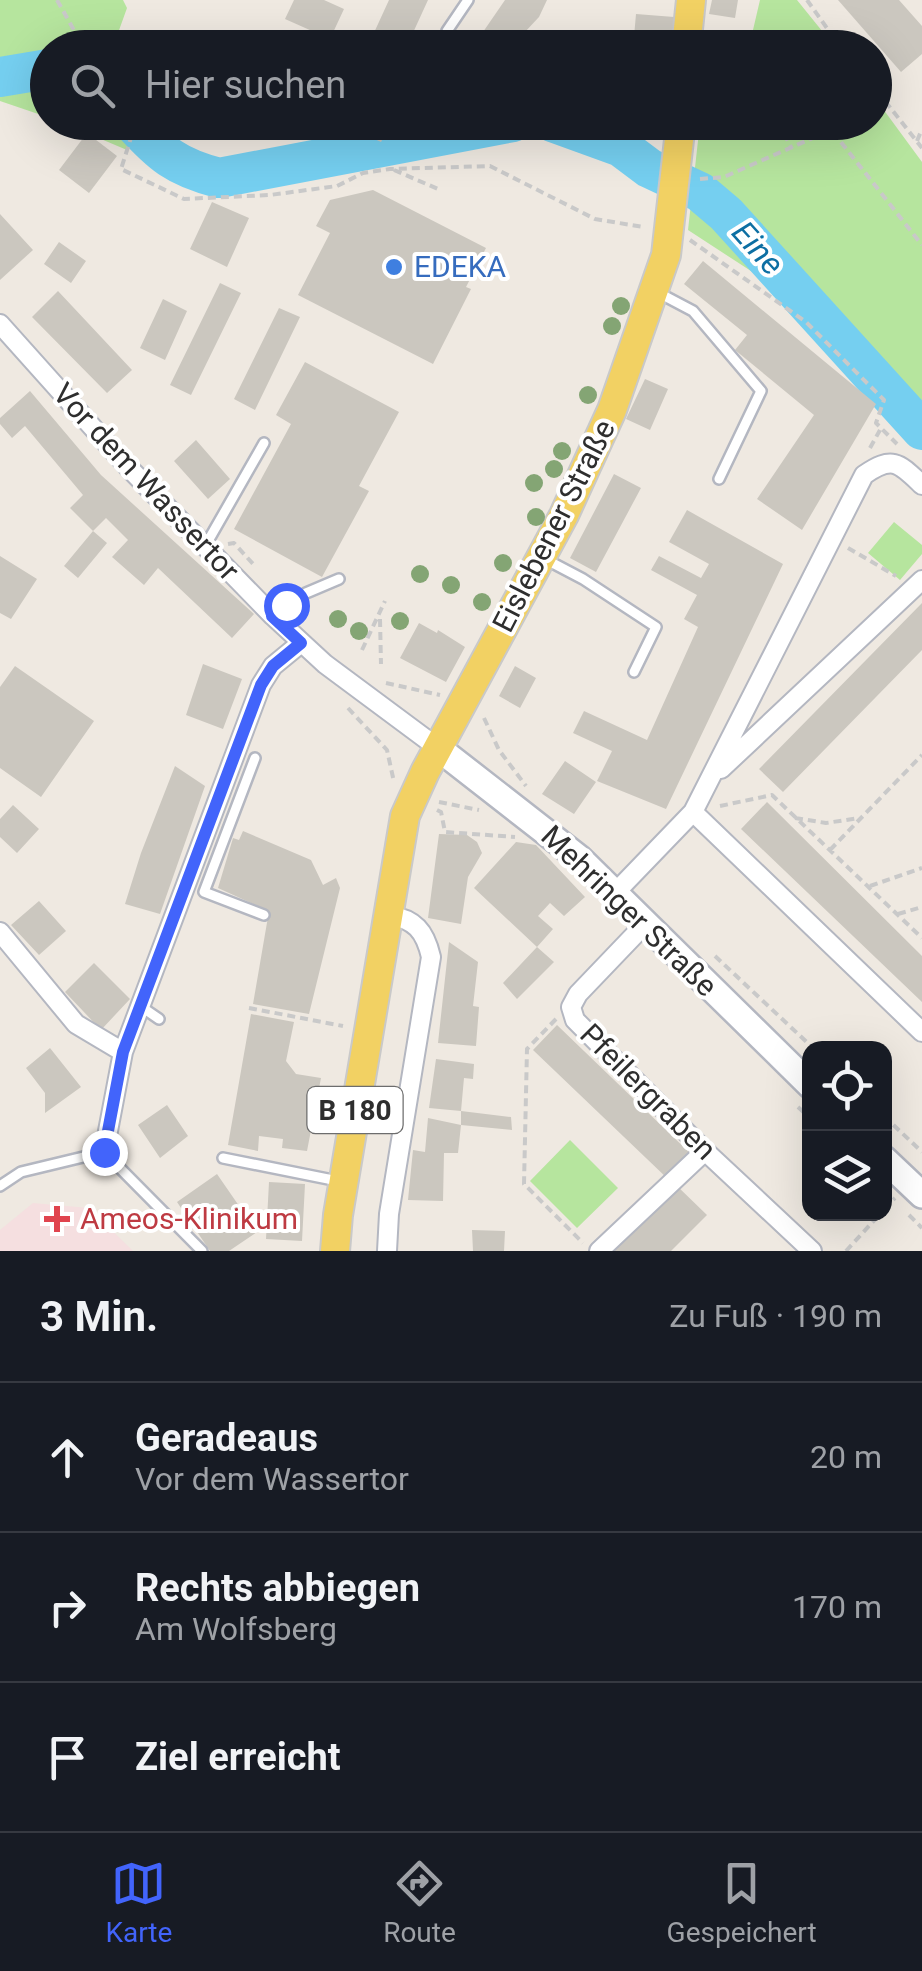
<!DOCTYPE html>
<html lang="de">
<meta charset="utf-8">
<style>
:root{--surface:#171b24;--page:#20242c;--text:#f1f3f6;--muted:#9ea1a6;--line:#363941;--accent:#4264fb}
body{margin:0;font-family:Roboto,sans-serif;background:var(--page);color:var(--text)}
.controls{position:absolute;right:30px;bottom:30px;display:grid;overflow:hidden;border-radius:20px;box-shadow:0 10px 40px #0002}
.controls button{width:90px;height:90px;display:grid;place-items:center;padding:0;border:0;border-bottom:2px solid var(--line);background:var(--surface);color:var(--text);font:50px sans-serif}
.stop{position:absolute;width:30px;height:30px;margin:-22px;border:8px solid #4264fb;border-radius:50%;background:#fff}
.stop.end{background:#4264fb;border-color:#fff;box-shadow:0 2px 10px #0008}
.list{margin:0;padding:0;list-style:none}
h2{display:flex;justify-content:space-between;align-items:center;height:130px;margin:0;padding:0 40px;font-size:42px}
h2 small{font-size:32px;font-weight:400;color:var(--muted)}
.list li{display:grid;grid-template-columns:65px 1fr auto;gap:30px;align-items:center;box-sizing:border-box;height:150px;padding:0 40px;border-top:2px solid var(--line)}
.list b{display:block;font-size:38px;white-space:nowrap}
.list p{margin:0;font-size:32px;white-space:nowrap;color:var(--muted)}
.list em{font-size:32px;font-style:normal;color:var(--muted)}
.icon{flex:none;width:55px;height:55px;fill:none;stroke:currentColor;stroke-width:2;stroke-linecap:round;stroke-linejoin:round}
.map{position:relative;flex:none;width:922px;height:1251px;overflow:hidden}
.search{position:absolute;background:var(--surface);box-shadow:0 10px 40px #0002;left:30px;right:30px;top:30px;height:110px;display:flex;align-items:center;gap:25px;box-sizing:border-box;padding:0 35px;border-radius:55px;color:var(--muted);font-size:38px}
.sheet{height:580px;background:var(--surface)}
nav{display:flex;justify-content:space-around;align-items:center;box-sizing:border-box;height:140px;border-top:2px solid var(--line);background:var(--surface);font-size:28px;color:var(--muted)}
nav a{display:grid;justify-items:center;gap:5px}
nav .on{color:var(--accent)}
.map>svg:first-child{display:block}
.medical{fill:#f5dfe0}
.green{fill:#b6e59e}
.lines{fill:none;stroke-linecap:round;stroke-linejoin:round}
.river{stroke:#75cff0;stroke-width:40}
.building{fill:#cbc7bf}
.lane-casing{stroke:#b4b7c1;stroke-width:14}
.street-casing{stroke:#b4b7c1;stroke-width:22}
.secondary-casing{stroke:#b4b7c1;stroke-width:30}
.primary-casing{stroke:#c9c9c9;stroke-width:32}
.path{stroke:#c9c9c9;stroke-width:4;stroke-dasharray:8 5;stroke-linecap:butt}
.lane{stroke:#fff;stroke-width:9}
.street{stroke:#fff;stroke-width:18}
.secondary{stroke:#fff;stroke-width:25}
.primary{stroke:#f2d163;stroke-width:28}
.tree{fill:#84a574}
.route{stroke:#4264fb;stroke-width:12}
.shop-dot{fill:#3f7fe0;stroke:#fff;stroke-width:4}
.health-dot{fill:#e0444e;stroke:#fff;stroke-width:4}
.labels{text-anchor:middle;stroke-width:8;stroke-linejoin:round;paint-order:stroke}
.shield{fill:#fff;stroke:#6d6d6d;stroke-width:2.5}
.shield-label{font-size:28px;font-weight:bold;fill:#2e2e2e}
.shop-label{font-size:30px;fill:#366cbe;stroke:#fff;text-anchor:start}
.street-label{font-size:30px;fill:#2e2e2e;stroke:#fff}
.health-label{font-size:30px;fill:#be3a42;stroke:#fff;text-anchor:start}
.water-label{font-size:32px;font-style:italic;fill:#0d6fa3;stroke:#fff}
</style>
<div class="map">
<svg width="922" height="1251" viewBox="0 0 922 1251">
<rect width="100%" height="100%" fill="#efe9e1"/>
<path class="medical" d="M33,1203l56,5 44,43h-133v-21z"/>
<path class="green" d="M0,0h123l4,8 -14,39 -65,1 -1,69 -47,-16z
M760,0h37l38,47h-86z
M875,98l47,64v268l-38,-50 -81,-75 -115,-75 12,-107 174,-1z
M63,123h73l-9,27z
M894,522l28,23v9l-22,26 -32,-27z
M570,1140l48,48 -41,40 -47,-47z"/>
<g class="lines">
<path class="river" d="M0,77l48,-8
M132,122c29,32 44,45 87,56l294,-56
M552,122l69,25 28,21 51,24 26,22 196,216"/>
</g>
<path class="building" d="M294,0h30l20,9 -14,30 -45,-20z
M389,0h39l-22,48h-39z
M505,0h42l-8,17 -15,16 10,8 -6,7h-56z
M712,0h26l-3,18 -26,-4z
M838,0h61l23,26v28l-21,18z
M636,14l38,3 -2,31h-39z
M338,122h53l-10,20z
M87,133l30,23 -28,37 -30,-23z
M373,190l113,58 -20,39 5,2 -38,75 -135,-69 32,-62 -14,-7 14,-26z
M212,202l37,16 -22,49 -37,-18z
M0,214l33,36 -33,30z
M59,242l27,19 -15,22 -27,-19z
M703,261l173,143 -74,126 -45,-31 57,-84 -79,-65 12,-15 -63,-51z
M220,283l21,10 -50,102 -21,-10z
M58,291l74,79 -25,23 -75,-76z
M163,299l24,12 -22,49 -25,-12z
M279,308l21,9 -45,93 -21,-11z
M305,362l94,50 -40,74 10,5 -47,86 -88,-48 57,-105 -15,-9z
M645,379l23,10 -18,41 -24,-11z
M30,391l71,84 153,139 -22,24 -74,-70 -14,17 -32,-28 16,-17 -22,-22 -13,13 14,12 -29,35 -14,-12 29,-35 -23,-23 13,-13 -58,-69 -13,12 -12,-14v-6z
M196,440l34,39 -22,20 -34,-38z
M614,474l27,14 -45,84 -26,-14z
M687,510l96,54 -117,245 -69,-28 15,-30 -39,-18 11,-22 63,29 51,-113 -14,-8 13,-24 -46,-25 8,-14 42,22 8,-14 -40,-22z
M0,556l37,23 -26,40 -11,-6z
M922,603v47l-139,142 -24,-23z
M419,623l18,10 1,-3 27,17 -19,35 -46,-24z
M203,664l39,15 -19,50 -37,-14z
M15,666l79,55 -53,76 -41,-29v-81z
M515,666l21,12 -16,30 -21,-12z
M565,761l31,21 -22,32 -32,-20z
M175,766l30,20 -45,128 -35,-10 16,-51z
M767,802l155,154v46l-181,-173z
M13,805l26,24 -22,24 -17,-16v-18z
M243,831l68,29 12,25 13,-7 4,10 -31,126 -56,-10 16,-93 -51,-23 15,-50 6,2z
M439,834l28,1 10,7 5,11 -14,24 -7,47 -33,-6z
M516,842l20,3 49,52 -21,19 -14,-13 -12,13 15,13 -16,18 -63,-59z
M39,901l27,30 -27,24 -28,-30z
M449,942l29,20 -5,44 6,1 -3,39 -38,-3z
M537,947l17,15 -37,37 -14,-16z
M94,963l36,36 -29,31 -36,-38z
M251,1014l43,8 -8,39 10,13 25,4 -14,73 -25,-3 1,-9 -24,-3 -1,15 -30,-6z
M557,1025l136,131 -24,24 -136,-130z
M50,1048l31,39 -36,26v-20l-19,-25z
M436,1059l38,5 -1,15 -9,-1 -3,33 -32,-3z
M167,1105l21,31 -28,22 -22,-33z
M461,1111l50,6 1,13 -51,-5z
M428,1118l33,7 -3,28h-14l-1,48 -35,-1 5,-50 12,2z
M217,1174l40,58 -28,19h-19l-33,-49z
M269,1182l36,2 -3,57 -36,-2z
M675,1184l32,31 -36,36h-62z
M472,1230l33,1 -1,20h-31z"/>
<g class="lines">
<defs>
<path id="lane" d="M447,31l21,-31
M657,292l36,19 68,80 -42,88
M204,548l60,-105
M543,558l40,21 73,48 -22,45
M273,616l33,-23 33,-14
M255,758l-51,134 60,23
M143,1008l16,11
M223,1158l115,23
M0,1186l21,-14 83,-20 98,99"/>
<path id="street" d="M0,324l128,143 145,149 52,48 113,84
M721,769l201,-189
M693,812l229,220
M614,894l79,-82 171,-337c29,-20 35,-12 58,10
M645,924l-67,70 -7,13 4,13 130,131 107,100
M0,932l76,92 47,28
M104,1152l19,-100 114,-303 24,-64 12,-19 28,-23
M387,1251l2,-37 42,-257c-6,-26 -16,-38 -43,-42
M599,1251l106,-100"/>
<path id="secondary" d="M438,748l141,110 231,227
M884,1159l38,36"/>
<path id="primary" d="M686,48l5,-48
M335,1251l3,-36 67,-399 20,-44 139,-257 48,-105 54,-155 15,-133"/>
</defs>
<use href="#lane" class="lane-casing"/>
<use href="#street" class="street-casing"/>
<use href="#secondary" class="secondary-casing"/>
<use href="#primary" class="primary-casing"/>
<path class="path" d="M57,0l27,48
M807,0l34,48
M874,89l11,12
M874,107l11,-6 37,47
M136,122l-15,47 63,30 86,-4 67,-9 26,-13 27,-4 100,-3 105,53 48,8
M778,122l14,27
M833,132l89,113
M704,138l37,-16
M917,141l5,-12
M394,170l44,19
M700,179l24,-2 125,-55
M690,240l116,82 78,78 -8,23 21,21
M870,448l10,-18
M228,544l6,-1 20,22
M848,548l48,28
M380,619l1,45
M362,650l23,-49
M386,683l54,12
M348,708l39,42 7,32
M484,718l15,32 27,36
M439,802l40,8
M720,806l52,-11 150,143
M437,810l4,2 4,20 70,5
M795,818l31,5 33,-5
M830,850l92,-95
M870,886l52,-18
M898,914l24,-7
M715,956l98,92
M249,1008l94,18
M556,1019l-29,30 -3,135 59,59
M798,1107l12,11
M884,1116l38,36
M884,1209l11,-11
M909,1215l13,13
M846,1251l34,-37"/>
<use href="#lane" class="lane"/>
<use href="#street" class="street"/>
<use href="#secondary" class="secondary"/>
<use href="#primary" class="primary"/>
</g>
<g class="tree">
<circle cx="621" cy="306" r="9"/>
<circle cx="612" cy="326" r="9"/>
<circle cx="588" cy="395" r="9"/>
<circle cx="562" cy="451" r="9"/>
<circle cx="554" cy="469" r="9"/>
<circle cx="534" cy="483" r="9"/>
<circle cx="536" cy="517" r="9"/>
<circle cx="503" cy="563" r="9"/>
<circle cx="420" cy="574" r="9"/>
<circle cx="451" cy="585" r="9"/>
<circle cx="482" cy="602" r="9"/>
<circle cx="338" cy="619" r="9"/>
<circle cx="400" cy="621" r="9"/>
<circle cx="359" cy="631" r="9"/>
</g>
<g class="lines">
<path class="route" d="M104,1152l19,-100 138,-367 12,-19 28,-23 -29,-27 14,-11"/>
</g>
<circle class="shop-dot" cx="394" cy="267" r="10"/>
<path class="health-dot" d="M52 1204h10v10h10v10h-10v10h-10v-10h-10v-10h10z"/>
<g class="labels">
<rect class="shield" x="307.5" y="1087" width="95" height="46" rx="8"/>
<g class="shield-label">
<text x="355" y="1120">B 180</text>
</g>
<g class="shop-label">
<text x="414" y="277">EDEKA</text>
</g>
<g class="street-label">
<text transform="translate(146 482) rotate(47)" y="10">Vor dem Wassertor</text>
<text transform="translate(554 526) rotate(-63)" y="10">Eislebener Straße</text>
<text transform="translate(629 911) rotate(44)" y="10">Mehringer Straße</text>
<text transform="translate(648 1092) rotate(45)" y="10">Pfeilergraben</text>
</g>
<g class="health-label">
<text x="80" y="1229">Ameos-Klinikum</text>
</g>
<g class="water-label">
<text transform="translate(758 248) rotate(48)" y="11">Eine</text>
</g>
</g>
</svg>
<div class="controls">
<button><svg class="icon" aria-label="locate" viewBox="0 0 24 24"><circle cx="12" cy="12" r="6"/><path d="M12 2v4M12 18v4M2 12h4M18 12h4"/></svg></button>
<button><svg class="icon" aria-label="layers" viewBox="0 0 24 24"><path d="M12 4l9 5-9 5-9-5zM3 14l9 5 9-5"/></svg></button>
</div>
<div class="stop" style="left:286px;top:605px"></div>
<div class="stop end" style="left:104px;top:1152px"></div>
<div class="search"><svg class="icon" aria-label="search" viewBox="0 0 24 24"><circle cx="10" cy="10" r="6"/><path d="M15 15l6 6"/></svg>Hier suchen</div>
</div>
<section class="sheet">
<h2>3 Min.<small>Zu Fuß · 190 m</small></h2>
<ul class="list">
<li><svg class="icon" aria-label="ahead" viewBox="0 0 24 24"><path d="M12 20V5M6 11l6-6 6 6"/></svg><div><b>Geradeaus</b><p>Vor dem Wassertor</p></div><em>20 m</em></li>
<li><svg class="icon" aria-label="right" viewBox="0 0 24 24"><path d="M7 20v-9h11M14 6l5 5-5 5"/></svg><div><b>Rechts abbiegen</b><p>Am Wolfsberg</p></div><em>170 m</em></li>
<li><svg class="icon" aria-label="arrive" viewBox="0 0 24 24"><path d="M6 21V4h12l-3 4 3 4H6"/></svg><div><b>Ziel erreicht</b></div></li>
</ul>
</section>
<nav>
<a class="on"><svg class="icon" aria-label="map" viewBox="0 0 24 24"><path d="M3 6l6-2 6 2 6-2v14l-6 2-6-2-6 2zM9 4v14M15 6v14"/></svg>Karte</a>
<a><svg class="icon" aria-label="directions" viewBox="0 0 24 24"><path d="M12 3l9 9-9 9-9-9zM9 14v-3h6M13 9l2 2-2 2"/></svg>Route</a>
<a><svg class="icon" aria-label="saved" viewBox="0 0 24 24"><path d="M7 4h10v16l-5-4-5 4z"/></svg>Gespeichert</a>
</nav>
